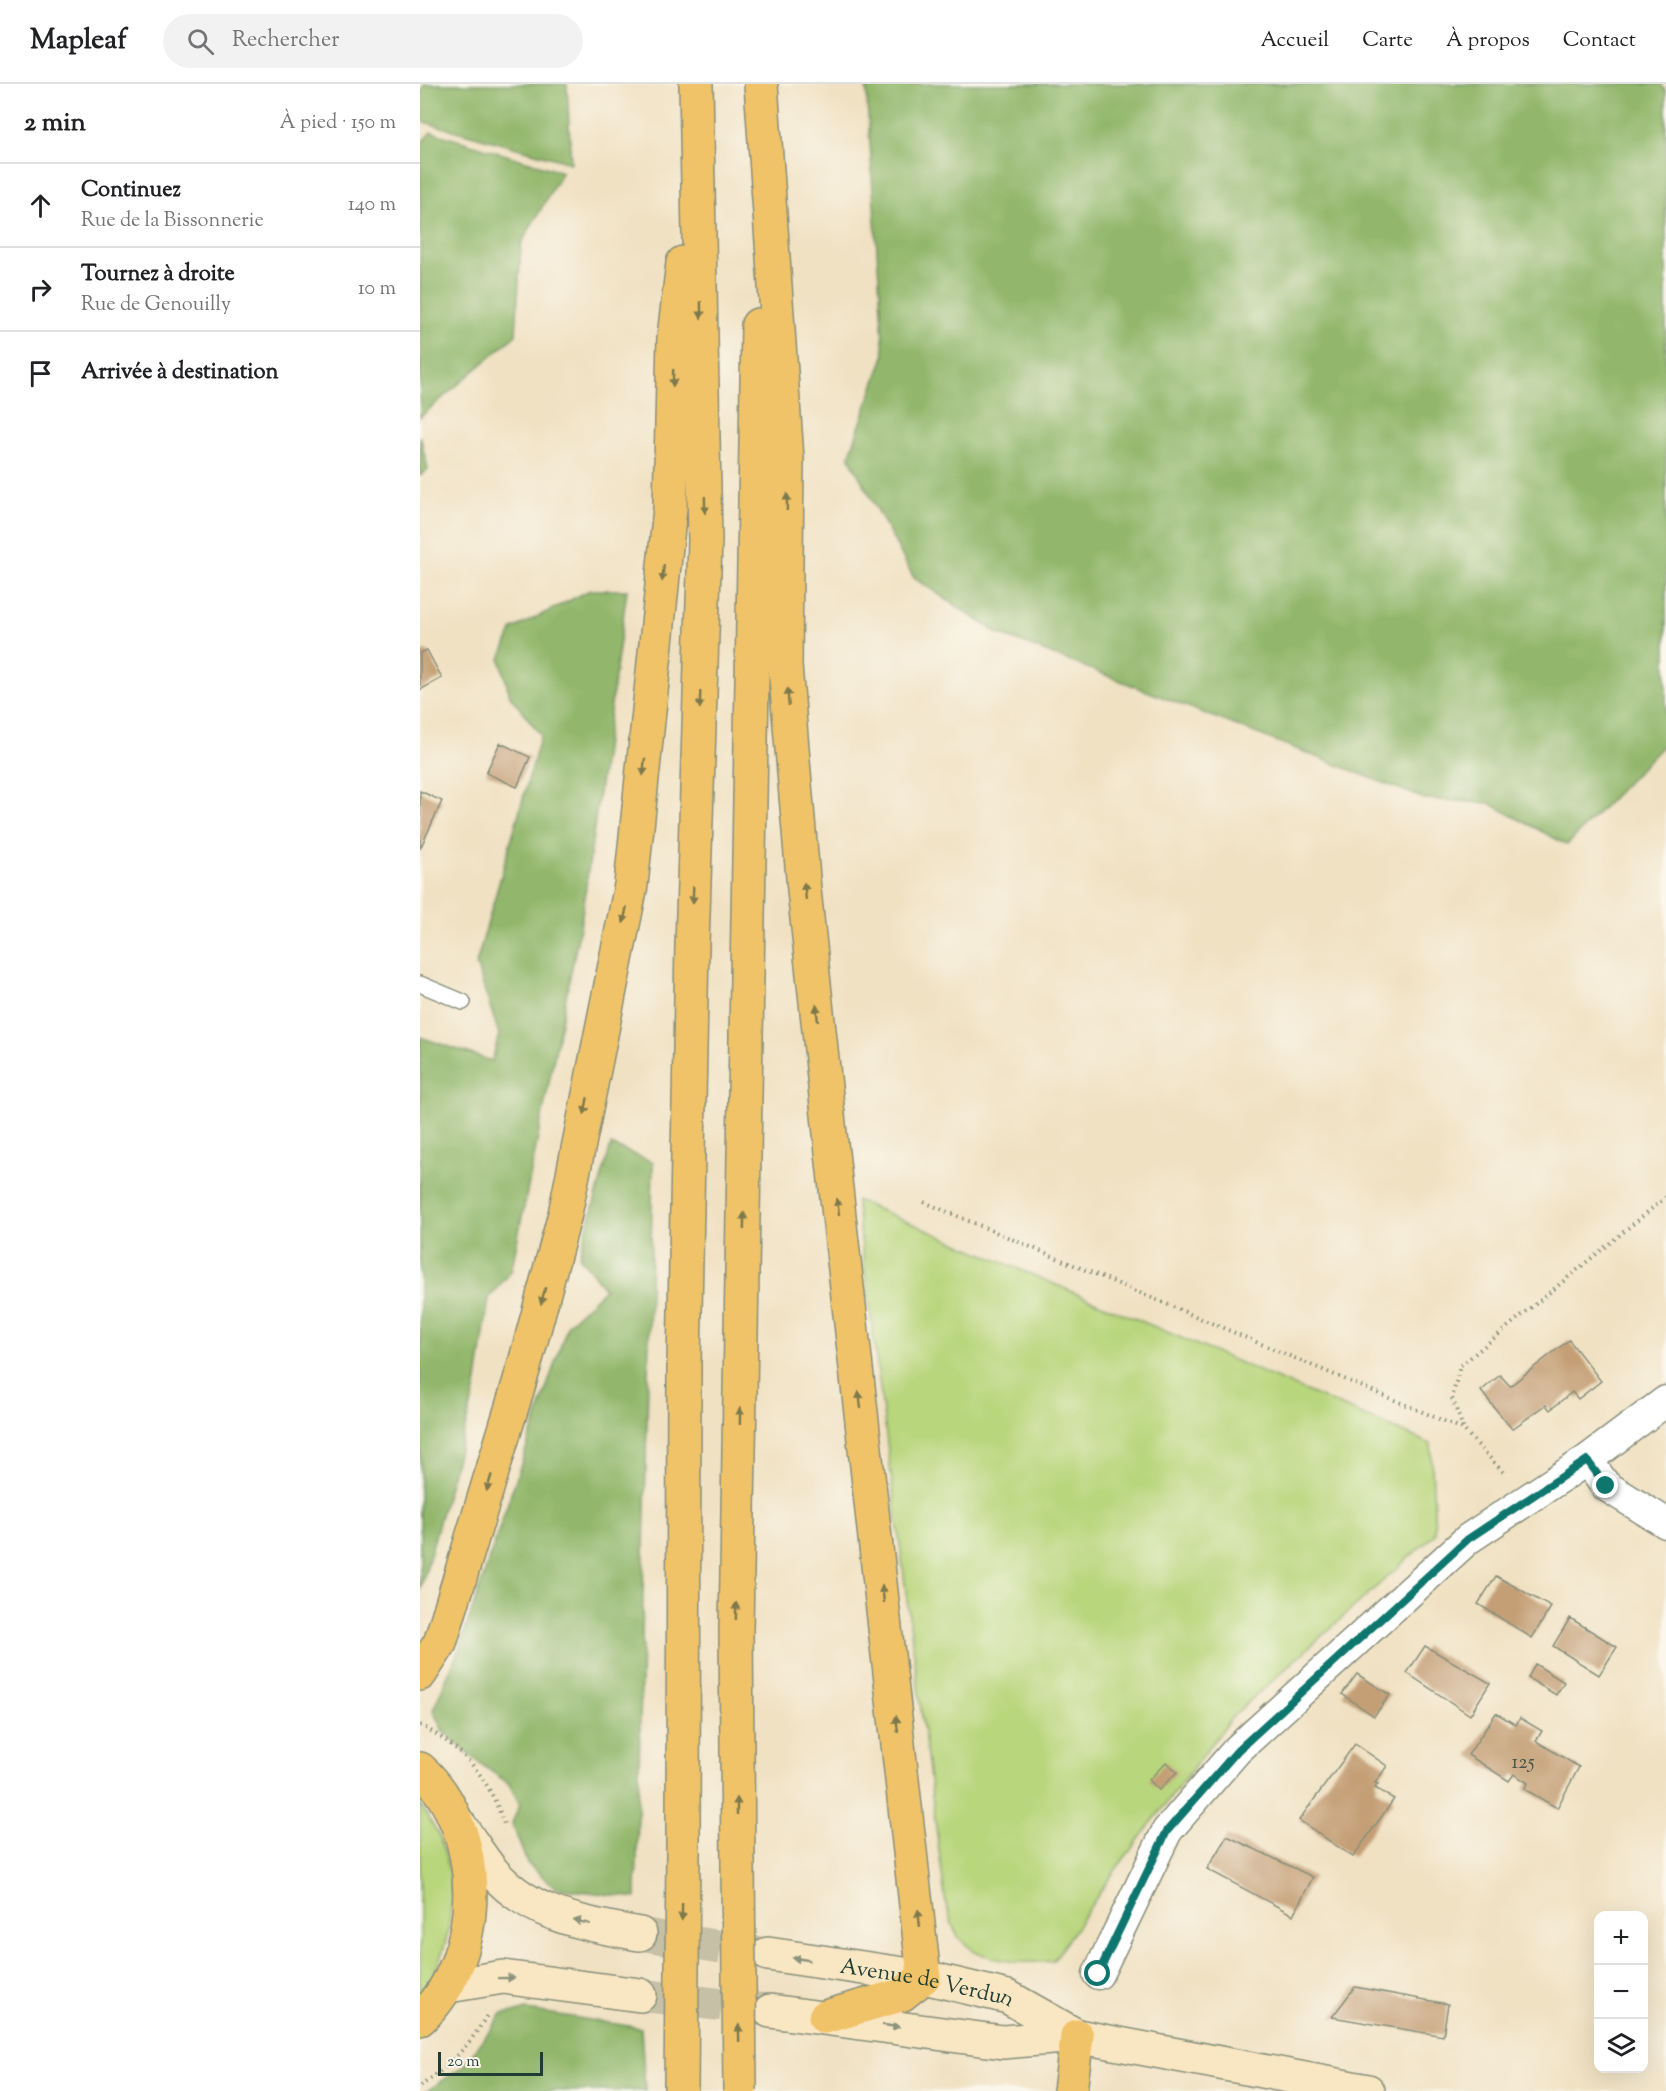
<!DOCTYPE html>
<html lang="fr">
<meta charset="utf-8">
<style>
:root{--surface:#fff;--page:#f2f2f2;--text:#202124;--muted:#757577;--line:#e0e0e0}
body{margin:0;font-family:"Sorts Mill Goudy",serif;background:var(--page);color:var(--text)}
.controls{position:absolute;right:18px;bottom:18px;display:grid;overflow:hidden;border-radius:12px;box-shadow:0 6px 24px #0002}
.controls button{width:54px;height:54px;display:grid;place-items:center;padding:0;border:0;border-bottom:2px solid var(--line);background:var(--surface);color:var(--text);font:30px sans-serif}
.scale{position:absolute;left:18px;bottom:15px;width:105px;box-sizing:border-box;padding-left:6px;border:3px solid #1f3d34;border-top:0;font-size:16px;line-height:21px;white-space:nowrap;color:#1f3d34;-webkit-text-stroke:4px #fbf7ec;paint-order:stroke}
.stop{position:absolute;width:18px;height:18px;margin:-14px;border:4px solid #0f766e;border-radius:50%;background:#fff}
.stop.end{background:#0f766e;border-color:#fff;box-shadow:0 2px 6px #0008}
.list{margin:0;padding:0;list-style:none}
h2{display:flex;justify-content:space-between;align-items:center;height:78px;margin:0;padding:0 24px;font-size:26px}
h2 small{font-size:20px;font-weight:400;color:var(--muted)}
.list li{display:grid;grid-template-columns:39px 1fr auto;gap:18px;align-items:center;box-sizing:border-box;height:84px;padding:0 24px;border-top:2px solid var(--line)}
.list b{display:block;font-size:22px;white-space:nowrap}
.list p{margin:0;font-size:20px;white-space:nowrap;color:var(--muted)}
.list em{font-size:20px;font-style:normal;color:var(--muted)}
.icon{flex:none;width:33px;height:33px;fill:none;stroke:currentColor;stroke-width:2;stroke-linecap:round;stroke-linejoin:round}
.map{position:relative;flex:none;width:1246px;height:2007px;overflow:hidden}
header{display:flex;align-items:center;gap:36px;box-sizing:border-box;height:84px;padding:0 30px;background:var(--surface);border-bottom:2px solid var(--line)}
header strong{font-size:28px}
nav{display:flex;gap:33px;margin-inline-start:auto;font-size:21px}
.search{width:420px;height:54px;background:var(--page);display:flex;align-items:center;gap:15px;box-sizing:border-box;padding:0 21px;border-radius:33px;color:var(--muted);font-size:22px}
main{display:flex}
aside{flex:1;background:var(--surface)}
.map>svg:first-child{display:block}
.green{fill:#b8d67c;stroke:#6c8a58;stroke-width:1.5}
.forest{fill:#92b76c;stroke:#587a50;stroke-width:1.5}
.building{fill:#c49f76}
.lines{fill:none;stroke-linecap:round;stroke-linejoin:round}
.secondary-tunnel{stroke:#c6c0a6;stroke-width:33;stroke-dasharray:33 16;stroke-linecap:butt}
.service-casing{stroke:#888f7b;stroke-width:18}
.minor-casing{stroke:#888f7b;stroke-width:33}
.secondary-casing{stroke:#888f7b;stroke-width:36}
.primary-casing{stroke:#888f7b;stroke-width:36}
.trunk-casing{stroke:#888f7b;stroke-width:36}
.path{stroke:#888f7b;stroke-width:4;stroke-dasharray:1.5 4.5;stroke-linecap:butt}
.service{stroke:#fff;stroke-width:15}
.minor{stroke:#fff;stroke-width:30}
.secondary{stroke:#f9e7c3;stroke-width:33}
.primary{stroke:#f1c369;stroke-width:33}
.trunk{stroke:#f1c369;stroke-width:33}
.trunk-bridge-casing{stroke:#888f7b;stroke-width:36;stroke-linecap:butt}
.trunk-bridge{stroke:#f1c369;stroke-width:33}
.oneway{fill:#7d794c}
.oneway2{fill:#8c927c}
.route{stroke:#0f766e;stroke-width:8}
.labels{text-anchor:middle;stroke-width:4.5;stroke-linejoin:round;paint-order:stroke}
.number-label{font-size:20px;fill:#485644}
.street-label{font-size:22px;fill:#1f3d34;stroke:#fbf7ec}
</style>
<header>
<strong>Mapleaf</strong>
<div class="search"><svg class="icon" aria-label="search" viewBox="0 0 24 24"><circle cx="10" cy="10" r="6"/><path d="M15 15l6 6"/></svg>Rechercher</div>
<nav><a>Accueil</a><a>Carte</a><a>À propos</a><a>Contact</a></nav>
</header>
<main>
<aside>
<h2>2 min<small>À pied · 150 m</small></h2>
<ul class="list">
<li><svg class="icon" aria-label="ahead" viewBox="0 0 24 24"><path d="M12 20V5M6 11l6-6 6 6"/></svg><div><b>Continuez</b><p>Rue de la Bissonnerie</p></div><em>140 m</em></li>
<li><svg class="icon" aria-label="right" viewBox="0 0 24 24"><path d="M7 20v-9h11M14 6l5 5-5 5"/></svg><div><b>Tournez à droite</b><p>Rue de Genouilly</p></div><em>10 m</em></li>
<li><svg class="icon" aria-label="arrive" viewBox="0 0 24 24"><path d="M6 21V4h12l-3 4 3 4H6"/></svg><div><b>Arrivée à destination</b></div></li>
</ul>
</aside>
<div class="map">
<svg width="1246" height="2007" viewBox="0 0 1246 2007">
<rect width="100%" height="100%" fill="#fbf7ec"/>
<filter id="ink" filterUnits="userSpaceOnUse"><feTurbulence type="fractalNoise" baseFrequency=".0167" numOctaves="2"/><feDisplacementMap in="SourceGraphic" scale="12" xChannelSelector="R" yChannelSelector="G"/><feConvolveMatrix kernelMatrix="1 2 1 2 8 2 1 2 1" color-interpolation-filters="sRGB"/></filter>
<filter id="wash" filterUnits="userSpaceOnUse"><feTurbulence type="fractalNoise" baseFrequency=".008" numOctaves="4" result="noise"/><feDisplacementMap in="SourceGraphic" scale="24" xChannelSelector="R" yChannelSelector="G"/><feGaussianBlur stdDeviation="1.35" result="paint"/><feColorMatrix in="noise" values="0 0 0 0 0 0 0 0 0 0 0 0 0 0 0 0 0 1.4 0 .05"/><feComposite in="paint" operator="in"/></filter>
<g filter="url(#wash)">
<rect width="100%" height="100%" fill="#f0e1c2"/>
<path class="green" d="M436,1116l575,244 4,90 -202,182 -117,153 -63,92c-30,3 -71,2 -93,-22 -7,-7 -10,-24 -14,-34z
M0,1719c7,13 18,27 22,41 17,49 10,109 -22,151z"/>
<path class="forest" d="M4,0h143l4,79 -151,-42v-23z
M446,0h795l5,8v650l-99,103 -78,-42 -64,-4 -428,-166 -83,-55 -65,-121 35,-101z
M11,48l131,40 -41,72 -5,91 -96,82v-273z
M0,352l8,33 -8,7z
M170,506h37l-46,332 -70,350 -22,26 -13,90 -56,203v-554l72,24 7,-27 -23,-70 65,-229 -31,-39 -10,-37 13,-30z
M191,1061l42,17 -17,736 -80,-10 -29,-25 -15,-40 8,-18 -11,-21 -31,-22 -35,-31 -10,-21 26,-61 109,-325 37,-35 -26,-33z
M107,1926l114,18 4,63h-218l37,-25 38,-52z"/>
<g id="blocks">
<path class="building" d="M7,566l15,28 -22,12v-37z
M80,659l30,14 -13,30 -31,-14z
M0,707l22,10 -22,48z
M1149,1256l32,41 -23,18 -6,-7 -22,18 -4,-5 -34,24 -31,-38 19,-16 10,11z
M1076,1492l55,31 -19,31 -54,-34z
M1150,1534l47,29 -18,28 -46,-29z
M1005,1562l65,37 -20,32 -63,-42z
M1115,1580l29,18 -8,13 -28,-17z
M937,1590l33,21 -16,21 -32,-22z
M1076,1629l20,12 4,-7 22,13 -6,10 43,26 -22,41 -33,-19 4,-6 -14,-9 -5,7 -41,-26z
M935,1660l32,22 -12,17 3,1 -3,4 19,11 -41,58 -54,-37z
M746,1678l11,10 -18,18 -10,-10z
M807,1752l86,41 -20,38 -86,-46z
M935,1903l93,17 -5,32 -111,-19z"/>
</g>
</g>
<g filter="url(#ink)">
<use href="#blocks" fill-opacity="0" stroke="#888f7b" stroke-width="1.5"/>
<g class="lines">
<path class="secondary-tunnel" d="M220,1850l126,20
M220,1911l126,15"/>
<defs>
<path id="service" d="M0,900l43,18"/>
<path id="minor" d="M1167,1376l19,26 60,37
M678,1890l69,-143 70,-81 231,-211 119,-79 79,-59"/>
<g id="secondary">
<path d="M38,1739c12,16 22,34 35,49 38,44 93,52 147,62"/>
<path id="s1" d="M348,1870l156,23 84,20 69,39"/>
<path d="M28,1902l55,-9 137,18"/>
<path d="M350,1927l233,31 74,-6 291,55"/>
</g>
<path id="primary" d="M0,1685c67,59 66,191 0,250"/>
<path id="trunk" d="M341,0l26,375 -2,207 19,224 30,281 90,806 -23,18 -76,22
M0,1590l20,-31 84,-276 41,-153 66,-329 39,-377 4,-171 9,-74
M263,1769l1,-489 8,-419 13,-405 -9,-456
M318,1781l-2,-235 22,-1305
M650,2007l7,-55"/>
</defs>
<use href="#service" class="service-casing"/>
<use href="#minor" class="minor-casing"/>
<use href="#secondary" class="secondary-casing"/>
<use href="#primary" class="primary-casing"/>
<use href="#trunk" class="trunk-casing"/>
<path class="path" d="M504,1118l539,227 42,45
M1043,1344l-11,-30 8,-32 206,-169
M0,1641c45,23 70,54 85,102
M0,2002c28,-18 51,-42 67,-71"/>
<use href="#service" class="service"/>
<use href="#minor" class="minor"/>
<use href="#secondary" class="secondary"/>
<use href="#primary" class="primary"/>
<use href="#trunk" class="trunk"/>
<defs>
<path id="trunk-bridge" d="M318,1781l2,226
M261,2006l2,-237"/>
</defs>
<use href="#trunk-bridge" class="trunk-bridge-casing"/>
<use href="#trunk-bridge" class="trunk-bridge"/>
</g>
<defs><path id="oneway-solid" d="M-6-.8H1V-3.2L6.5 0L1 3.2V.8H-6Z" transform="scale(1.5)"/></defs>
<g class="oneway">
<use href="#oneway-solid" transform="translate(281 226) rotate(89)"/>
<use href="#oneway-solid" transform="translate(253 294) rotate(91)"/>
<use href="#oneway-solid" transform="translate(367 418) rotate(-89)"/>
<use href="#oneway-solid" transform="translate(285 421) rotate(89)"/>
<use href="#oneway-solid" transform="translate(243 489) rotate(96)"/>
<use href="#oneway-solid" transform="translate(368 613) rotate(-95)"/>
<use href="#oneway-solid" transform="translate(280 616) rotate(92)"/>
<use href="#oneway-solid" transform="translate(224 683) rotate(96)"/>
<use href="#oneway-solid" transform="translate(385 807) rotate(-96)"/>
<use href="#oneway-solid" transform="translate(273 811) rotate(92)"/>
<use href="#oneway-solid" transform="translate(205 831) rotate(101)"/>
<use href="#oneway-solid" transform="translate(397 929) rotate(-96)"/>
<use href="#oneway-solid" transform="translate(166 1022) rotate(101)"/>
<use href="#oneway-solid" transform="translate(418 1123) rotate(-97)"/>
<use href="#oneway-solid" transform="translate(324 1137) rotate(-89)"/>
<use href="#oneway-solid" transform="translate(123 1212) rotate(105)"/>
<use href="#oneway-solid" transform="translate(440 1316) rotate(-97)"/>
<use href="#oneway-solid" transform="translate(320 1332) rotate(-89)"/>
<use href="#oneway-solid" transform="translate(69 1399) rotate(107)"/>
<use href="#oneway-solid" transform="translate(463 1510) rotate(-97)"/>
<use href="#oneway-solid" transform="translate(316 1527) rotate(-89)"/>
<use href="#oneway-solid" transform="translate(477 1640) rotate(-96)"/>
<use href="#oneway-solid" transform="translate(317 1722) rotate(-90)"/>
<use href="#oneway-solid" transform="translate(262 1828) rotate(91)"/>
<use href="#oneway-solid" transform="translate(499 1834) rotate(-96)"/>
<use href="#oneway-solid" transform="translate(319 1949) rotate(-91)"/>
</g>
<g class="oneway2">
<use href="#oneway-solid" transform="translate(162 1838) rotate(-166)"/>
<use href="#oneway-solid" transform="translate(381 1875) rotate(-172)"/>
<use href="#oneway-solid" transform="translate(86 1894) rotate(-1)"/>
<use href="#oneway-solid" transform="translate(471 1942) rotate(8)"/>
</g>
</g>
<g class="lines" filter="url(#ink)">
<path class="route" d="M678,1890l69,-143 71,-81 230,-211 119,-79 19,26"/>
</g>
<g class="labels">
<g class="number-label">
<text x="1103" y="1684">125</text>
</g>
<g class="street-label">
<text dy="8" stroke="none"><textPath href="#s1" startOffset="162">Avenue de Verdun</textPath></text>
</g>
</g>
</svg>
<div class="controls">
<button>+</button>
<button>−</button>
<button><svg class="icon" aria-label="layers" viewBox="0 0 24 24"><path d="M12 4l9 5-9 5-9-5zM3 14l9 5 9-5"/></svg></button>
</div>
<div class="scale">20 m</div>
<div class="stop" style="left:678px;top:1890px"></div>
<div class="stop end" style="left:1186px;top:1402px"></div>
</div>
</main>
